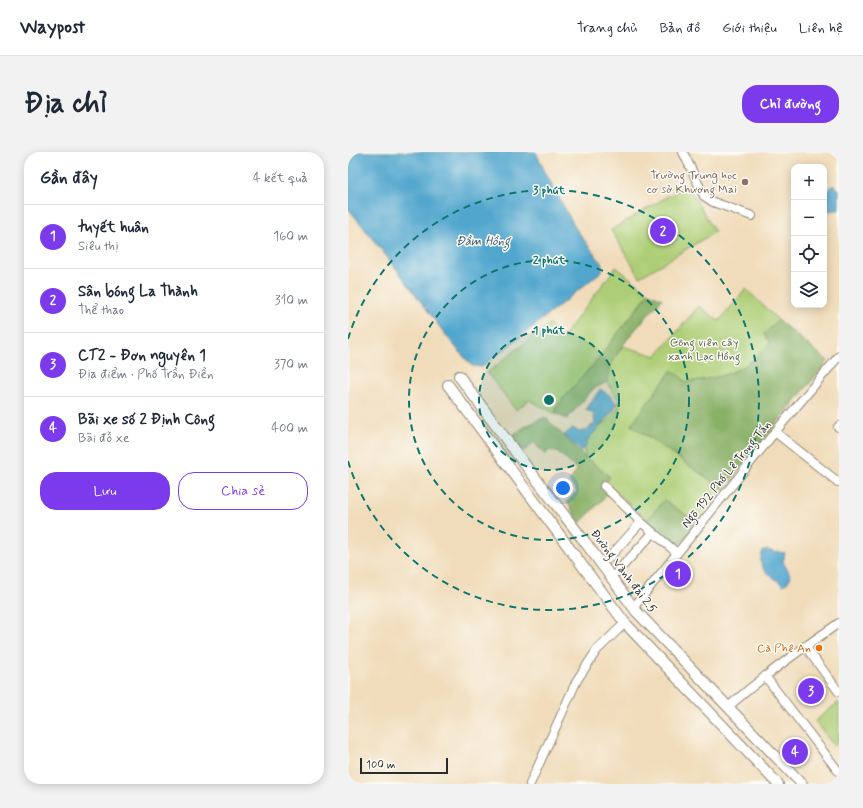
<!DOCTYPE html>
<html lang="vi">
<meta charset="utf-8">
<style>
:root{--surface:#fff;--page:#f2f2f3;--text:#1f2937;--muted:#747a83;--line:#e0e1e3;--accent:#7c3aed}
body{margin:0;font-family:Mynerve,sans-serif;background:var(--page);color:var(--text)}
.controls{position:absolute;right:12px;top:12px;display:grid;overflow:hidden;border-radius:8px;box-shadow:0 2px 10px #0003}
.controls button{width:36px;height:36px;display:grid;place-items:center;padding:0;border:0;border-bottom:1px solid var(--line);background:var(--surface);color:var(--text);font:20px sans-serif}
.scale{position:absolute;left:12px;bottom:10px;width:88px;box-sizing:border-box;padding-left:4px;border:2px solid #2b2b2b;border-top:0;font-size:11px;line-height:14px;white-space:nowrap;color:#2b2b2b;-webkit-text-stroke:3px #fdfcf7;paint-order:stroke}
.you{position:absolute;left:215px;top:336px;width:14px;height:14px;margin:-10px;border:3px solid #fff;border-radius:50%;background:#1a73e8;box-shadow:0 0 0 6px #1a73e833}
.badge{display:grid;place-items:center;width:26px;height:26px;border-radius:50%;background:var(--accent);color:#fff;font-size:13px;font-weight:700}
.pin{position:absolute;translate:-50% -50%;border:2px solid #fff;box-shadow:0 1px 4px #0006}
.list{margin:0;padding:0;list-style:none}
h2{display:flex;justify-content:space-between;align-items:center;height:52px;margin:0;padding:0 16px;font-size:17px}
h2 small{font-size:13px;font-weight:400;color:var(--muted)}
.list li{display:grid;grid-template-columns:26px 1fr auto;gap:12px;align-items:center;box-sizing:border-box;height:64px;padding:0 16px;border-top:1px solid var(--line)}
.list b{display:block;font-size:15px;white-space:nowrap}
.list p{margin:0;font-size:13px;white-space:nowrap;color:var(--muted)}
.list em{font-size:13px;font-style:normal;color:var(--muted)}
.actions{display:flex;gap:8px;padding:12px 16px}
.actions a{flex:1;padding:9px 0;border:1px solid var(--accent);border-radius:16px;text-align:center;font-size:14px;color:var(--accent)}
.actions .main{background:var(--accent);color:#fff}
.icon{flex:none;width:22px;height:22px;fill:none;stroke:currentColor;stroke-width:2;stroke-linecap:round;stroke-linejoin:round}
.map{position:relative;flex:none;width:491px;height:632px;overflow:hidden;border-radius:16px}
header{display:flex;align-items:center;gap:24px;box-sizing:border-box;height:56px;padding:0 20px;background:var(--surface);border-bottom:1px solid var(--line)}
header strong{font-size:19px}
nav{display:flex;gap:22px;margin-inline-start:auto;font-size:14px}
.intro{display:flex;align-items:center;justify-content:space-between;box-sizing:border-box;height:96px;padding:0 24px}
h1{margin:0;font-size:28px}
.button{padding:10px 18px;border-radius:16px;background:var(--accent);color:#fff;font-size:14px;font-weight:700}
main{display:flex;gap:24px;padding:0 24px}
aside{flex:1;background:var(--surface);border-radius:16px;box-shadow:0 2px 10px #0003}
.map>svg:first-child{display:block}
.green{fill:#adce76;stroke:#6c7c50}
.forest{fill:#8ab167;stroke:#5a6e49}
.water{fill:#51a6cd;stroke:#3e687c}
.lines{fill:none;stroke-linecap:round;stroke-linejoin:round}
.minor-casing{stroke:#8e8472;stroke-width:10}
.major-casing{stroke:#8e8472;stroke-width:12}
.minor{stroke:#fff;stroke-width:8}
.major{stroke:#fff;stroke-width:10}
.ring{fill:none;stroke:#0f766e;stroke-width:2;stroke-dasharray:7 5}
.education-dot{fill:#8d6e63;stroke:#fdfcf7;stroke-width:1.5}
.food-dot{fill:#e8710a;stroke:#fdfcf7;stroke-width:1.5}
.labels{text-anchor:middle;stroke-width:3;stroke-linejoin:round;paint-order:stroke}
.education-label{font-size:12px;fill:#785e54;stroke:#fdfcf7;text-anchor:end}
.park-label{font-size:12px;fill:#525c42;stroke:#fdfcf7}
.street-label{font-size:12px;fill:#2b2b2b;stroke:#fdfcf7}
.food-label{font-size:12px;fill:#c56008;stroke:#fdfcf7;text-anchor:end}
.water-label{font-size:13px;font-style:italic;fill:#3a5c6c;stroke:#fdfcf7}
.centre{fill:#0f766e;stroke:#fdfcf7;stroke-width:2}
.ring-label{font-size:12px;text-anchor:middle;font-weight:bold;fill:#0f766e;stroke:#fdfcf7;stroke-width:3;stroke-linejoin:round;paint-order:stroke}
</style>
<header>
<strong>Waypost</strong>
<nav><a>Trang chủ</a><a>Bản đồ</a><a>Giới thiệu</a><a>Liên hệ</a></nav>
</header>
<div class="intro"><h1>Địa chỉ</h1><a class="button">Chỉ đường</a></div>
<main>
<aside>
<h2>Gần đây<small>4 kết quả</small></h2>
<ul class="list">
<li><span class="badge">1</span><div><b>tuyết huân</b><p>Siêu thị</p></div><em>160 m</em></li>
<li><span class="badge">2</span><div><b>Sân bóng La Thành</b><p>Thể thao</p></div><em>310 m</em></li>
<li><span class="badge">3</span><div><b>CT2 - Đơn nguyên 1</b><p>Địa điểm · Phố Trần Điền</p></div><em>370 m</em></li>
<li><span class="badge">4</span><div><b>Bãi xe số 2 Định Công</b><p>Bãi đỗ xe</p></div><em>400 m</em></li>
</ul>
<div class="actions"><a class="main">Lưu</a><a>Chia sẻ</a></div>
</aside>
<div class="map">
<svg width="491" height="632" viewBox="0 0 491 632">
<rect width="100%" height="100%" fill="#fdfcf7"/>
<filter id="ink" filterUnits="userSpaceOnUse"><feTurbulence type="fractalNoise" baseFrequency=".025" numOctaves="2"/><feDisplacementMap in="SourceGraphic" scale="8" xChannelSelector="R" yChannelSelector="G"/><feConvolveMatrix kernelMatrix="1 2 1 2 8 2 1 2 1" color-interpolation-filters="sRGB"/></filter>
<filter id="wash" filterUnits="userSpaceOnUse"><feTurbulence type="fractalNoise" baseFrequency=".012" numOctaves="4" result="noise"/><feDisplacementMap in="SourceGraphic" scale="16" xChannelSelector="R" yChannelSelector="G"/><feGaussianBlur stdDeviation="0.9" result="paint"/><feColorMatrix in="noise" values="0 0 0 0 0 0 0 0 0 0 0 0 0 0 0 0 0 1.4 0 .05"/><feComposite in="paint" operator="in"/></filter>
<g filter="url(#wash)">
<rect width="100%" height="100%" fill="#f0dcba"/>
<path class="green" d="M339,33l28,47 -75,45 -29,-47z
M268,115l33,26 -55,71 -28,31 -10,13v6l-27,-14 -13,10 -29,-37 62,-49 13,14z
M398,137l32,31 -14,14 6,9c-25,29 -47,35 -84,39l-14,-12 -41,55 92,64 -25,34 -34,-23 -17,20 -41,-37 4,-6 -25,-20 -1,-8 5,-11 29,-29v-10l-11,-17 1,-10 9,-19 6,-7 33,10 43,-50 20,15z
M491,550v40l-5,4 -19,-25z"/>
<path class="forest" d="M301,141l13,6c-19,23 -52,53 -55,83l-14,7 -26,30 -11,-5v-6l10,-13 28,-31z
M430,168l50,41 -105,128 -92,-64 41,-55 14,12c37,-4 59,-10 84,-39l-6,-9z
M197,265l40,40 25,20 -10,11 8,6 -28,29 -13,-21 10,-11 -8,-9 8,-12 -18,-17 -9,-3 -5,5 -11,-13 -10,9 -6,-5 -7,-10 15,-10z
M316,348l34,23 -12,16 -8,5 -7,-2 -24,-22z"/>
<path class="water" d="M0,0h188l9,20 31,57 26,35v7l-68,55 -52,41 -10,-1 -24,-28 -53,-71 -47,-59z
M485,33l6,4v21h-7l-8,3c0,-12 0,-20 9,-28z
M252,237l11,7 5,7 -2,7 -25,28 -5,11 -4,1 -16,-15 9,-7 6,4 8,-2 8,-8 -2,-9 -7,-3z
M420,398l8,3 2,-1 7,1 -2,9 8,14 -4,7 -3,2 -2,-1c-12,-10 -27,-15 -19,-33z"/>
</g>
<g filter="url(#ink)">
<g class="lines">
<defs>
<path id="minor" d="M335,0l21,44 9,6 39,14
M490,275l1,-1
M427,280l63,50
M256,334l37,36 36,31
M260,407l33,-37
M269,420l36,-39
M285,456l142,-176 64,-76
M457,494l34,46
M417,524l74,96
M380,555c35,-31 73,-58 111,-84
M182,632l47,-104 20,-30 28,-27"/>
<path id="major" d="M111,224l64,86 62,80 51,69 166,173
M100,233l177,238 153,161"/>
</defs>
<use href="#minor" class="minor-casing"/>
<use href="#major" class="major-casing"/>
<use href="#minor" class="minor"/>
<use href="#major" class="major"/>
</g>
</g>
<circle cx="201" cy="248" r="70" fill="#0f766e" fill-opacity=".12"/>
<g class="ring">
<circle cx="201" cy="248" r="70"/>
<circle cx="201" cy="248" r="140"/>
<path d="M0 187A210 210 0 1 1 0 309"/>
</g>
<circle class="education-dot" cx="397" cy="30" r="4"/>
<circle class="food-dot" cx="471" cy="496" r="4"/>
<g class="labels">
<g class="education-label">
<text x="389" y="27">Trường Trung học<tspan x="389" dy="14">cơ sở Khương Mai</tspan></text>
</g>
<g class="park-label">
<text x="356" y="194">Công viên cây<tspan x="356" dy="14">xanh Lạc Hồng</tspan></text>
</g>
<g class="street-label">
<text transform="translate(378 322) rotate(-51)" y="4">Ngõ 192 Phố Lê Trọng Tấn</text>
<text transform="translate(276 419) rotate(53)" y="4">Đường Vành đai 2.5</text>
</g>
<g class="food-label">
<text x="463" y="500">Cà Phê An</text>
</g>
<g class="water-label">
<text x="135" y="93">Đầm Hồng</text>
</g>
</g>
<circle cx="201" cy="248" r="6" class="centre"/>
<g class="ring-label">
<text x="201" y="42">3 phút</text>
<text x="201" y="112">2 phút</text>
<text x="201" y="182">1 phút</text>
</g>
</svg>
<div class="controls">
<button>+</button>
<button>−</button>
<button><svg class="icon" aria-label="locate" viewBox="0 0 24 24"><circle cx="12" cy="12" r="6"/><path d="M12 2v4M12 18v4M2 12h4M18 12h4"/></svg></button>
<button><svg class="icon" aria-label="layers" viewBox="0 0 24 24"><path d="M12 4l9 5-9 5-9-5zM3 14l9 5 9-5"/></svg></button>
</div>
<div class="scale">100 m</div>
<div class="you"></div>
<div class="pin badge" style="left:330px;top:422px">1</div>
<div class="pin badge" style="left:315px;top:79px">2</div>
<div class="pin badge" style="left:463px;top:539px">3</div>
<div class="pin badge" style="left:447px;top:600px">4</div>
</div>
</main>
